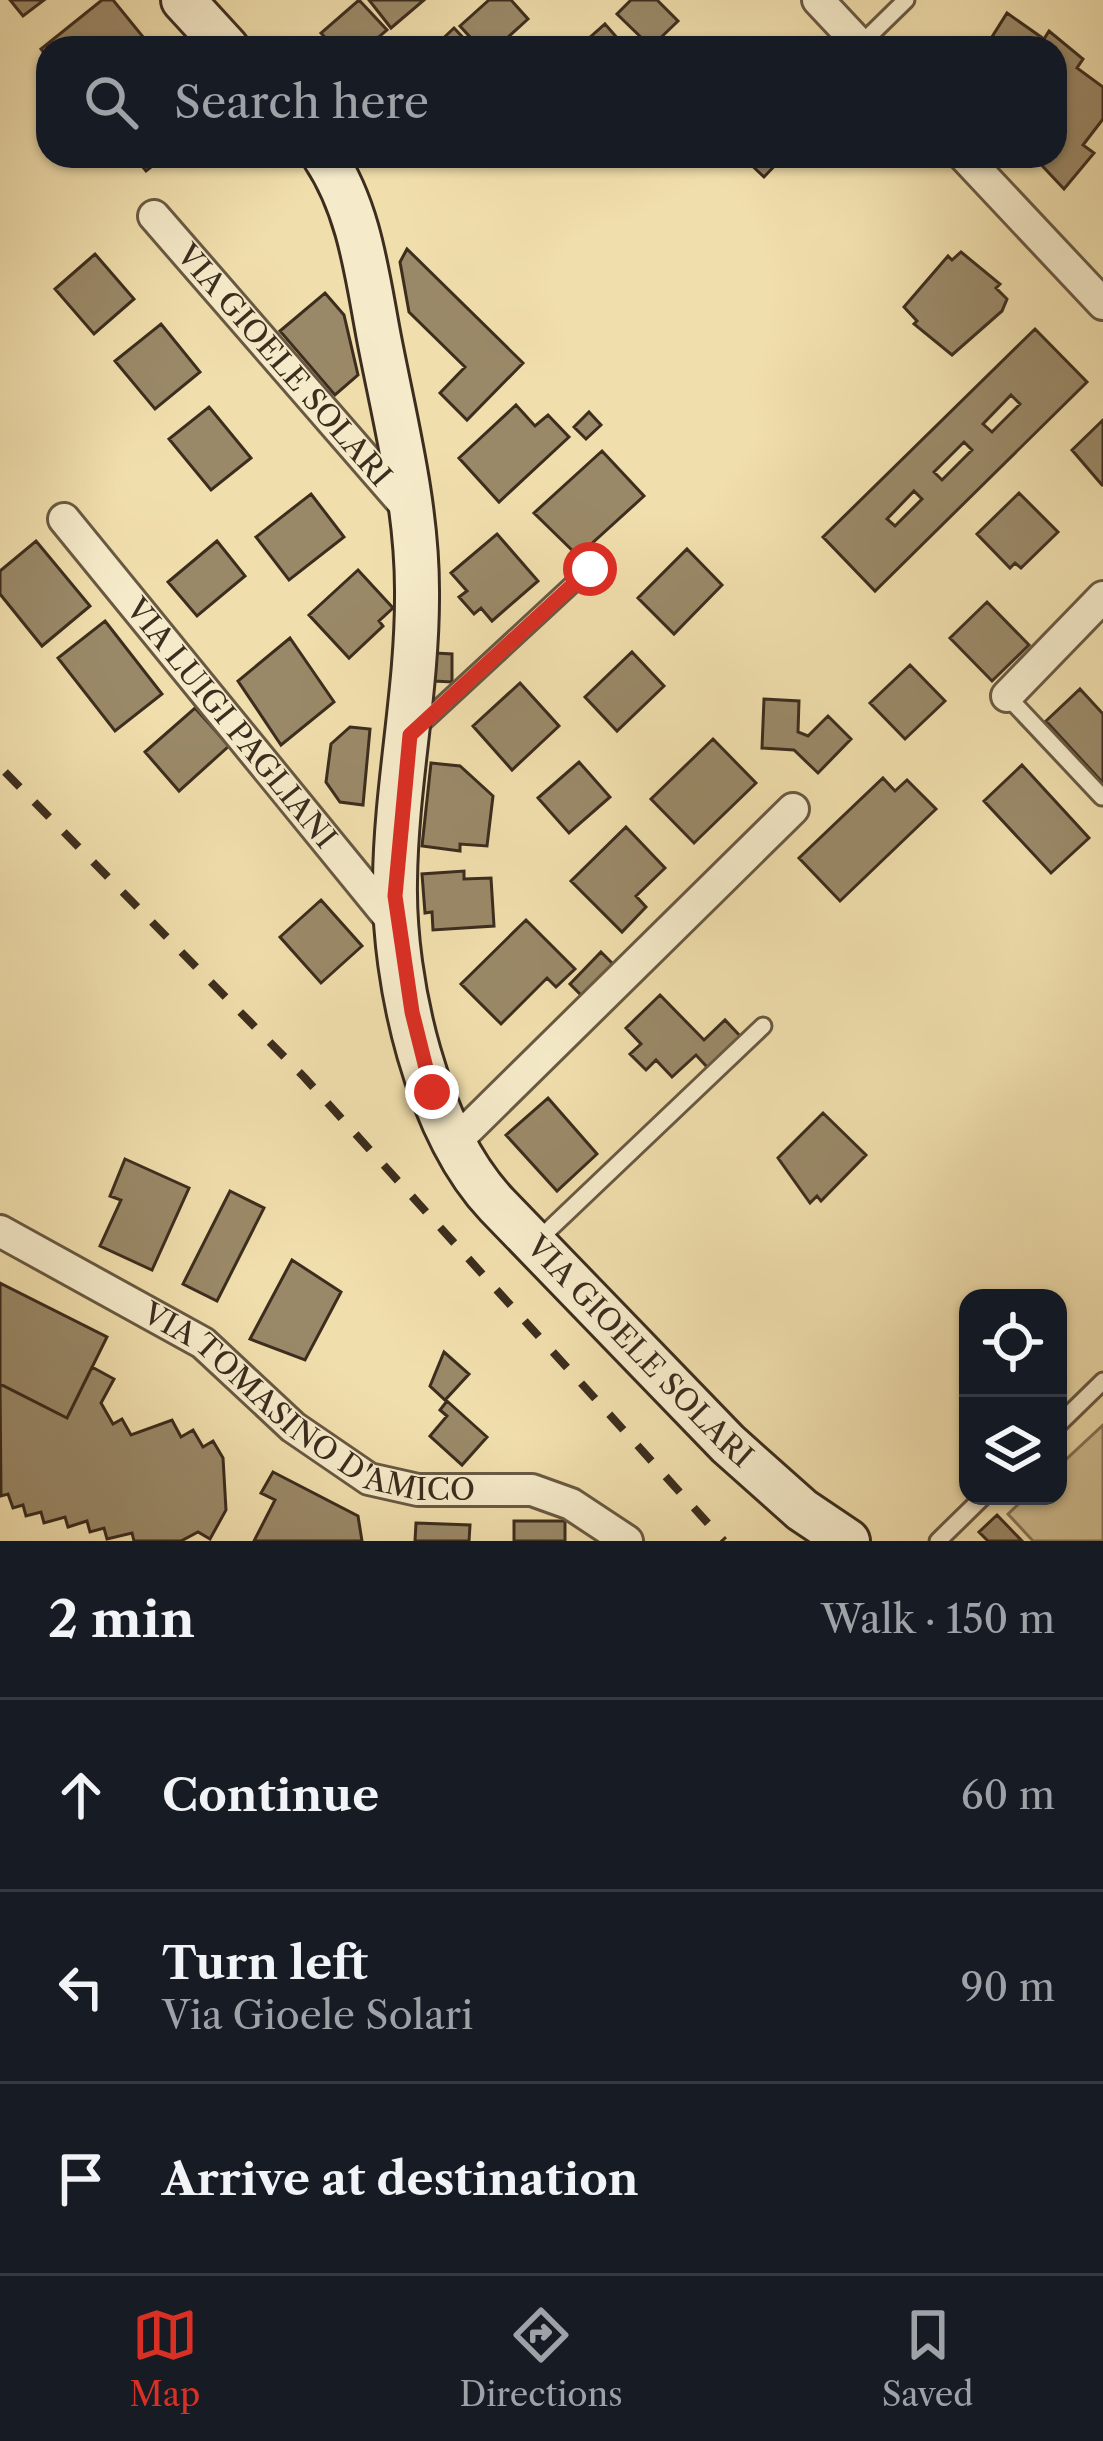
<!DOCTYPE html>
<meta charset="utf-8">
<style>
:root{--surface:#171b24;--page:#242831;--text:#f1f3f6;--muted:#9ea1a6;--line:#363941;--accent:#d93025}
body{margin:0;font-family:"Libre Caslon Text",serif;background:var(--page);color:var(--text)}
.controls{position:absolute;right:36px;bottom:36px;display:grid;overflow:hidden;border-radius:24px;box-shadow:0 3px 9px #0004}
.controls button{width:108px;height:108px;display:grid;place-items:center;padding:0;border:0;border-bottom:3px solid var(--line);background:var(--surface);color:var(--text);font:60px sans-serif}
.stop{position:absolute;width:36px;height:36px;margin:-27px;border:9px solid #d93025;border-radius:50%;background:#fff}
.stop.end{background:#d93025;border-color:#fff;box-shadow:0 3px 12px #0008}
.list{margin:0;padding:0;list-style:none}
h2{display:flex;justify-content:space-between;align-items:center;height:156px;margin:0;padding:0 48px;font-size:51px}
h2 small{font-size:39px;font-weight:400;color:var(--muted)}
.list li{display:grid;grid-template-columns:78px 1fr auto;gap:36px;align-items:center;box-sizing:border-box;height:192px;padding:0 48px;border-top:3px solid var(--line)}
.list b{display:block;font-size:45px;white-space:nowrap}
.list p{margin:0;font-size:39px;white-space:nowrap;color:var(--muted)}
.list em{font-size:39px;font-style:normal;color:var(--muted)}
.icon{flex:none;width:66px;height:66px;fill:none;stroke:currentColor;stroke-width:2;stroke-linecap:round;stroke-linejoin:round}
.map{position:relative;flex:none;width:1103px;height:1541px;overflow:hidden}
.search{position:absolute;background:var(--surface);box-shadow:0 3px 9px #0004;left:36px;right:36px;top:36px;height:132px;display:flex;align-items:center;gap:30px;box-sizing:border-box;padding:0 42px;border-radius:36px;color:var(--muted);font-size:45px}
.sheet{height:732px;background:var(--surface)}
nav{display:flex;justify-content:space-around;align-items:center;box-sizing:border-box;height:168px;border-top:3px solid var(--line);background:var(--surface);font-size:33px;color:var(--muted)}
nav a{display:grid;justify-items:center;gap:6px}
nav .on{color:var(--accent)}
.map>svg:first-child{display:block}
.green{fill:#d1c094;stroke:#867659;stroke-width:3}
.building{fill:#9a8968;stroke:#3c2d1e;stroke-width:3;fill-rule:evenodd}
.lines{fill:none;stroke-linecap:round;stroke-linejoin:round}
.lane-casing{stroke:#695942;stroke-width:21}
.street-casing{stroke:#695942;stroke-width:36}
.secondary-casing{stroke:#3c2d1e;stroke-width:48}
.lane{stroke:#f5eac9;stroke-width:15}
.street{stroke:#f5eac9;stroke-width:30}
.secondary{stroke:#f5eac9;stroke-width:42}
.rail{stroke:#3c2d1e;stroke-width:8;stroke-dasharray:21 21;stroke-linecap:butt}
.route{stroke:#d93025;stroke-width:15}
.labels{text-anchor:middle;stroke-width:12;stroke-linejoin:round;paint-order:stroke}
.street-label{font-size:30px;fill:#3c2d1e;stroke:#f5eac9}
</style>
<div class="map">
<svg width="1103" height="1541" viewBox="0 0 1103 1541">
<rect width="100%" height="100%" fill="#f0deac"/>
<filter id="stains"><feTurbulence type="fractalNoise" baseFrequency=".00167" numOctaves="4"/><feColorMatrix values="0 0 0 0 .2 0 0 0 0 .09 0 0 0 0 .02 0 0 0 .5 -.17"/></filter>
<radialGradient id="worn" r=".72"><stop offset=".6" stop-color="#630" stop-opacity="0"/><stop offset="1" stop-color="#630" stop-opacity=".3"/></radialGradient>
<path class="green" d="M1103,1425v116h-70l-25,-27 19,-18h31v-29z"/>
<path class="building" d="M10,0h34l-21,16z
M102,0h11l35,43 -6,5h-94v10l-7,-9z
M359,0l28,30 -21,18h-31l-14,-15z
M369,0h55l-33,28z
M489,0h22l17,19 -32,29h-16l-20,-22z
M631,0h26l21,21 -27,26 -34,-33z
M1007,13l37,26 5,-8 34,28 -6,9 26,19v32l-20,26 11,8 -30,36 -31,-33h22v-108h-70z
M605,24l21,24h-48z
M454,28l19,20h-40z
M134,156h31l-19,15z
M742,156h42l-20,21z
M407,249l116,114 -56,57 -27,-27 25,-26 -56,-55 -9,-50z
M961,252l39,32 -4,4 11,11 -5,12 -50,44 -38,-31 3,-3 -13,-14 44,-51 4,4z
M95,254l39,45 -40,35 -39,-45z
M325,293l19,22 14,60 -23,20 -55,-64z
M161,324l39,48 -45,37 -40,-48z
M1035,329l52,53 -212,209 -52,-54zM1011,395l9,9 -28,28 -9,-8zM964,442l8,8 -30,30 -8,-8zM914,491l8,8 -27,27 -8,-7z
M516,405l19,21 13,-11 21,22 -70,65 -40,-44z
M209,407l42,51 -40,32 -42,-51z
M589,412l12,13 -15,14 -12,-12z
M1103,420v65h-1l-30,-35z
M602,451l42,45 -66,60 -44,-43z
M1019,493l39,39 -37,36 -6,-5 -5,5 -33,-34z
M311,494l33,43 -55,43 -33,-43z
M497,534l41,47 -46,40 -11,-13 -7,6 -15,-17 8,-6 -16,-18z
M36,541l54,65 -48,40 -42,-52v-23z
M217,541l28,35 -48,40 -29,-34z
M687,549l35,36 -48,49 -36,-36z
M358,570l35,38 -14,13 4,5 -34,32 -40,-43z
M987,602l42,43 -37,36 -42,-43z
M105,621l57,73 -47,37 -57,-73z
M290,638l44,64 -53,43 -43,-64z
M632,652l32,34 -47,45 -32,-34z
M435,653l17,1v28l-18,-1z
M910,665l35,36 -40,38 -35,-36z
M520,683l39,43 -47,44 -39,-44z
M1080,689l23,25v69l-57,-62z
M764,699l35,2 -1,31 10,4 20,-20 23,23 -33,34 -24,-23 -32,-2z
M195,708l34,38 -50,45 -34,-39z
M350,727l20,2 -7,76 -23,-3 -14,-20 5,-38z
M713,739l43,44 -62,60 -43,-44z
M579,762l31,35 -41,36 -31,-35z
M431,763l29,3 33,30 -6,50 -27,-2v7l-38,-5z
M1022,765l67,73 -38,35 -67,-72z
M883,778l12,13 12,-11 29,29 -96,92 -41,-43z
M626,827l39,41 -29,28 10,11 -24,25 -51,-51z
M464,871v8l27,-1 3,48 -61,4 -1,-18 -7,1 -3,-39z
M321,900l41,46 -41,37 -41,-46z
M526,920l49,49 -19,18 -9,-9 -46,46 -40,-40z
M601,952l16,16 -31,32 -16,-16z
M660,995l44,45 21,-20 16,17 -33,31 -12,-13 -24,22 -16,-17 -10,10 -16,-16 11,-10 -15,-16z
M548,1098l49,56 -40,37 -51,-56z
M823,1113l43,42 -45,46 -4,-5 -7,7 -32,-45z
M125,1159l64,29 -37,82 -52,-24 21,-46 -11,-4z
M230,1191l34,17 -47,93 -34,-17z
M292,1260l49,32 -36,68 -55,-21z
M0,1283l107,54 -40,81 -67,-34z
M444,1352l25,22 -24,26 -15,-14z
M92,1367l22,12 -13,24 12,21 9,-5 9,16 41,-15 9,17 12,-7 10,17 10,-6 10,17 3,52 -16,29 -12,-7 -17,9h-47l-2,-8 -25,6 -3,-11 -14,4 -3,-11 -19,6 -3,-10 -21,6 -3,-11 -15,4 -3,-11 -10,3 -5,-14 -7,2 -1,-112 67,34z
M447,1401l40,36 -25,28 -32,-29 17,-20 -7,-6z
M273,1472l85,44 4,25h-108l21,-41 -14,-7z
M997,1515l25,26h-34l-9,-9z
M514,1521h51v20h-51z
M416,1523l54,2 -1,16h-54z"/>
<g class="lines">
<defs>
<path id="lane" d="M860,45l46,-45
M1007,696l95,101
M415,730l174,-161
M535,1243l228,-217
M1058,1425l45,-44
M938,1541l46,-45"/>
<g id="street">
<path d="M818,0l45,48"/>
<path d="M964,156l139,148"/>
<path id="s1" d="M154,216l258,297"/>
<path id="s2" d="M64,519l334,409"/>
<path d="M1007,696l96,-99"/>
<path d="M453,1144l340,-335"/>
<path id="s3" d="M0,1231l203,112 90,84 76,52 49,11h114l39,14 56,37"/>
</g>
<g id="secondary">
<path d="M183,0l44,48"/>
<path id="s4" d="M324,156c36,54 43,119 55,182 16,83 38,167 38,252 1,98 -21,194 -22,291 -2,101 32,250 102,324l231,239 74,66 46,31"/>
</g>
</defs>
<use href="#lane" class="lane-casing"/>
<use href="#street" class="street-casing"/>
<use href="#secondary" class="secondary-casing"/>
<use href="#lane" class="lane"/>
<use href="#street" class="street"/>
<use href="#secondary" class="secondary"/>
<path class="rail" d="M5,772l299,305 420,464"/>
</g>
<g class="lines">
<path class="route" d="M432,1092l-20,-80 -17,-116 15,-161 180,-166"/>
</g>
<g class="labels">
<g class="street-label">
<text dy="10" stroke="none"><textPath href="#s1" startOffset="198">VIA GIOELE SOLARI</textPath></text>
<text dy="10" stroke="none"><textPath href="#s2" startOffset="264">VIA LUIGI PAGLIANI</textPath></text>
<text dy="10" stroke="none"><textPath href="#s4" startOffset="1290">VIA GIOELE SOLARI</textPath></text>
<text dy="10" stroke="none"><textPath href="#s3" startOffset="360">VIA TOMASINO D'AMICO</textPath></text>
</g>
</g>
<rect width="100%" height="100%" filter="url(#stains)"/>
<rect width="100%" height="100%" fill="url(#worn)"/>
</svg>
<div class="controls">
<button><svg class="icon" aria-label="locate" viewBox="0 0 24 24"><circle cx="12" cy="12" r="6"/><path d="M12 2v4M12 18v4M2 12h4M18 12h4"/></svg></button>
<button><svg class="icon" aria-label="layers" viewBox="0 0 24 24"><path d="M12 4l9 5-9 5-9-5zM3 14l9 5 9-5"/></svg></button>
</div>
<div class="stop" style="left:590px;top:569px"></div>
<div class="stop end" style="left:432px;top:1092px"></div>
<div class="search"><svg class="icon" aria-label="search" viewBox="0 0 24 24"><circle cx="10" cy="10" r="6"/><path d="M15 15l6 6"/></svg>Search here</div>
</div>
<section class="sheet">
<h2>2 min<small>Walk · 150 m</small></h2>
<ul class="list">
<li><svg class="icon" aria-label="ahead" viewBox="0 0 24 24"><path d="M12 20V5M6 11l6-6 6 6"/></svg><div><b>Continue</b></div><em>60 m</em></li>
<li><svg class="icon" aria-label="left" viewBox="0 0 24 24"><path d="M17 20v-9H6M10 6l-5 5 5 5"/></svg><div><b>Turn left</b><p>Via Gioele Solari</p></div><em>90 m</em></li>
<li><svg class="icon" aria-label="arrive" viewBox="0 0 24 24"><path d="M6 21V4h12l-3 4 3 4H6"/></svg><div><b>Arrive at destination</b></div></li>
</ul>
</section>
<nav>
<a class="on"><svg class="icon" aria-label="map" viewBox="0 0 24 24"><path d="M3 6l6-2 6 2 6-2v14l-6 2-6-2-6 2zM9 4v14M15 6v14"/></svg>Map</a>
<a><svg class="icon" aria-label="directions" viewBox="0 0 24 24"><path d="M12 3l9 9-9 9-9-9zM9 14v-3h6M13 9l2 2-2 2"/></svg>Directions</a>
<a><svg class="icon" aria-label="saved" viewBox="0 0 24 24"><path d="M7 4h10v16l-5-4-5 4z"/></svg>Saved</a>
</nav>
